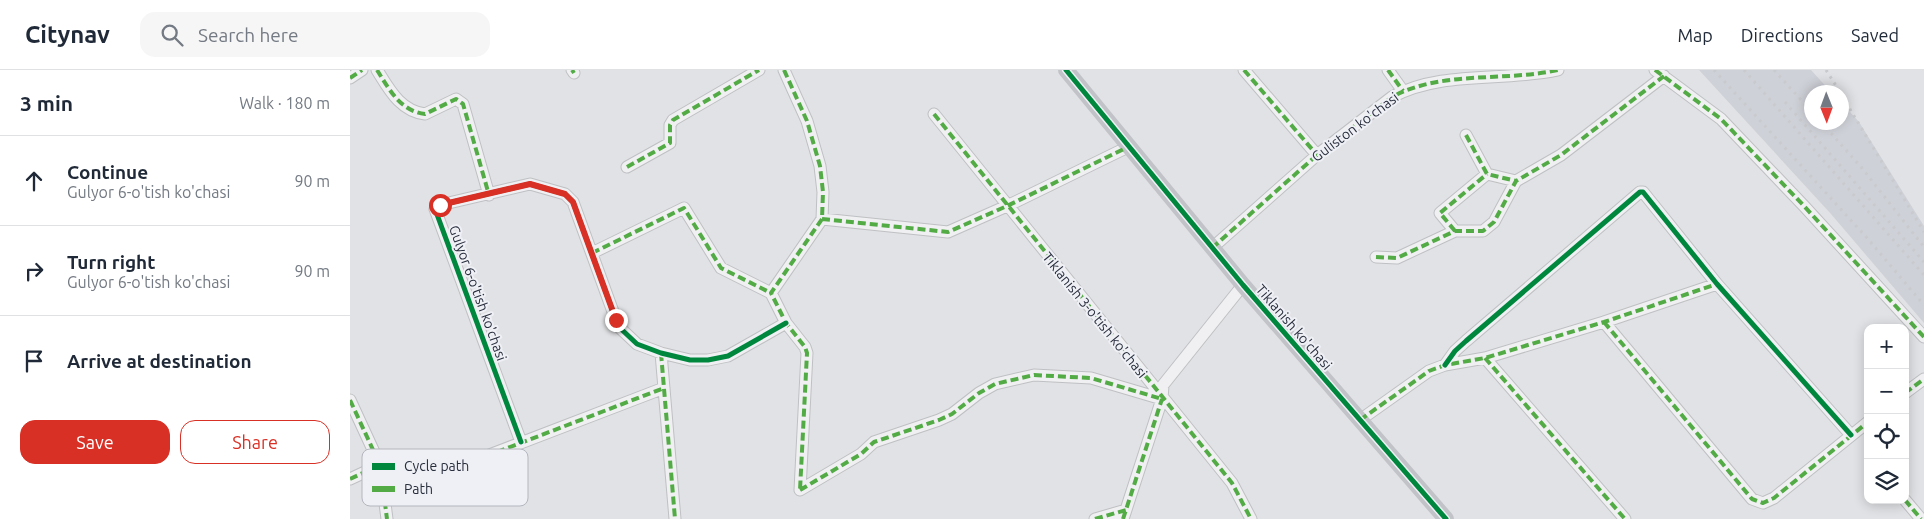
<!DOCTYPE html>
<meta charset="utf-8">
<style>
:root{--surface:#fff;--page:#f6f6f7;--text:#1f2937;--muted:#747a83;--line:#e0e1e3;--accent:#d93025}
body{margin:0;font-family:Ubuntu,sans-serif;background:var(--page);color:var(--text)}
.controls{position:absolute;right:15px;bottom:15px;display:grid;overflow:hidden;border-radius:10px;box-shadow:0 2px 12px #0003}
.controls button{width:45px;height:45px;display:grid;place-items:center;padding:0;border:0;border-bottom:1px solid var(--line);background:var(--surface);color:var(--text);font:25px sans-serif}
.compass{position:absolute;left:1454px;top:15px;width:45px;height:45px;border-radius:50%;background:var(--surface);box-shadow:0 2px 12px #0003;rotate:179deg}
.stop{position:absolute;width:15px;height:15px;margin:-11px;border:4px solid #d93025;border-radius:50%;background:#fff}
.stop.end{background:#d93025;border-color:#fff;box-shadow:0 1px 5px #0008}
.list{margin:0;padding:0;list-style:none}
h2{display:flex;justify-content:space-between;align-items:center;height:65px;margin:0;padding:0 20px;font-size:21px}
h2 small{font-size:16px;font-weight:400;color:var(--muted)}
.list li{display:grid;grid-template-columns:32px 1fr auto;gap:15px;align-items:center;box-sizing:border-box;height:90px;padding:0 20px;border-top:1px solid var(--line)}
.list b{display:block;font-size:19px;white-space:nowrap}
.list p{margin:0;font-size:16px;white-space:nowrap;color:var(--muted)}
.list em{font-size:16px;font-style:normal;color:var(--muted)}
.actions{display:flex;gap:10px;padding:15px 20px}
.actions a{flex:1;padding:11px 0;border:1px solid var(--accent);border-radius:15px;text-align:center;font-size:18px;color:var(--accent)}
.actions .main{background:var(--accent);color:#fff}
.icon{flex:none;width:28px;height:28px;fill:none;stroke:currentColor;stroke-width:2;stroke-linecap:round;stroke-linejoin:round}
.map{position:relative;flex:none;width:1574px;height:449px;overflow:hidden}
header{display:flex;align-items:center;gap:30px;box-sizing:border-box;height:70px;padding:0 25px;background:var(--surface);border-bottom:1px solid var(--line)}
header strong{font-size:24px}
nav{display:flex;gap:28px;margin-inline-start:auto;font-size:18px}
.search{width:350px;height:45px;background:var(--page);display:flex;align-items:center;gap:12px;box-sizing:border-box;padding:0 18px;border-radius:15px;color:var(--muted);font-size:19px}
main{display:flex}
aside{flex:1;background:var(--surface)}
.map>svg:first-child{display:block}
.built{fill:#cfd1d8}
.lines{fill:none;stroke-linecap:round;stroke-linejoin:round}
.street-casing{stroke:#bfc0c3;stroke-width:13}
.street{stroke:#f0f0f2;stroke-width:11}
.secondary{stroke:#c2c3c8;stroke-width:16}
.rail{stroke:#c9cacd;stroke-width:3;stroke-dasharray:2.5 5;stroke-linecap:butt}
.quiet{stroke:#53ab46;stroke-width:4;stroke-dasharray:8 4;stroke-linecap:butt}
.cycleway-casing{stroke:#eef0f5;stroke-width:8}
.cycleway{stroke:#00873e;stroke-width:5}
.route{stroke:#d93025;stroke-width:6}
.labels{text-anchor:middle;stroke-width:4;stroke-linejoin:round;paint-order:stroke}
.street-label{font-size:14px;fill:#292e3d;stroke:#eef0f5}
.key{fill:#eef0f5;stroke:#b3b6be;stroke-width:1}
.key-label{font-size:14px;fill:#292e3d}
</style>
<header>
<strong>Citynav</strong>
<div class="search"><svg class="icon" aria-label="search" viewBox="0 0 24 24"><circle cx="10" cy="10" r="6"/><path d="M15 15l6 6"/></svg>Search here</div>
<nav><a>Map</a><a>Directions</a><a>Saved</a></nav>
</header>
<main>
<aside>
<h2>3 min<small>Walk · 180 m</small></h2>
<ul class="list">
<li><svg class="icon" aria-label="ahead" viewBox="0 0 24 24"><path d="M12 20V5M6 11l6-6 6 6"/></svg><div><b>Continue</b><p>Gulyor 6-o'tish ko'chasi</p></div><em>90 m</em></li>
<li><svg class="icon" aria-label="right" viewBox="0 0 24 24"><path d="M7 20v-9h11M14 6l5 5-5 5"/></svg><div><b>Turn right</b><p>Gulyor 6-o'tish ko'chasi</p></div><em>90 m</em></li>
<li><svg class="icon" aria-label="arrive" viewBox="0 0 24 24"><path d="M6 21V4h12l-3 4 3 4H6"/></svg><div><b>Arrive at destination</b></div></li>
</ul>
<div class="actions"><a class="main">Save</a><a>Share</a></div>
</aside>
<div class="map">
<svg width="1574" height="449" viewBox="0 0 1574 449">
<rect width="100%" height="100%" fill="#e1e2e5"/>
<path class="built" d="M1349,0h112l20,22h-19v30h30v-19l17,19 65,104v97l-93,-109z"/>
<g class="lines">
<defs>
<path id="street" d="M27,0c12,19 23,41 48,44l31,-15 7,5 26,91
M222,0l2,3
M434,0l23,51 13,45 3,26 -1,27 -51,74 15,30 19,24 2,6 -7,137
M894,0l73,85
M1038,0l15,21
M1305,0l66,49 83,87 120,131
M0,8l12,-8
M584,44l298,369 19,36
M1116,65l21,39 29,7
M277,97l43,-24v-18l3,-5 86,-50
M472,149l126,13 59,-26 123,-60
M1105,161l-15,-18 47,-39
M862,178l105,-93 75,-58c50,-27 112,-15 166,-27
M242,183l92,-45 37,60 50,25
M1026,187l21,1 58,-27h28l11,-9 22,-41 45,-26 103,-79
M1254,252l148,177 11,4 11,-5 94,-76
M311,283l14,166
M1135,288l140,161
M1095,295l10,-14 11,-10 174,-149h3l74,92 134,151
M1555,323l19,-14
M0,330l30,65 7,54
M1010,350l69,-49 16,-6 40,-7 119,-36 113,-38
M171,372l-86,-233 5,-4 90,-21 35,10 8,8 43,118 4,8 17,16 24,9 29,7h18l20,-4 58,-33
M0,409l30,-14
M450,420l61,-36 13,-12 65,-22 13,-6 27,-21 16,-9 39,-9 57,3 71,21
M35,425l279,-107
M1555,430l16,19
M745,449l31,-9
M773,449l39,-120 1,-14 80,-100"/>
</defs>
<use href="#street" class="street-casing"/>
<use href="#street" class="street"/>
<path class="secondary" d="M716,0l177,215 203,234"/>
<path class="rail" d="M1364,0l153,168 57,67
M1394,0l180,205
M1424,0l38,42
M1476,0l14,22
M1492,26l82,136
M1435,32l139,160
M1471,52l40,45 63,80"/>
<path class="quiet" d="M27,0c12,19 23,41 48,44l31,-15 7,5 26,91
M222,0l2,3
M434,0l23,51 13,45 3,26 -1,27 -51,74 15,30 19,24 2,6 -7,137
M894,0l73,85
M1038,0l15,21
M1305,0l66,49 83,87 120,131
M0,8l12,-8
M584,44l298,369 19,36
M1116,65l21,39 29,7
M277,97l43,-24v-18l3,-5 86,-50
M472,149l126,13 59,-26 123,-60
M1105,161l-15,-18 47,-39
M862,178l105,-93 75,-58c50,-27 112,-15 166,-27
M242,183l92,-45 37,60 50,25
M1026,187l21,1 58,-27h28l11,-9 22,-41 45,-26 103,-79
M1254,252l148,177 11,4 11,-5 94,-76
M311,283l14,166
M1135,288l140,161
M1555,323l19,-14
M0,330l30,65 7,54
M1010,350l69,-49 16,-6 40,-7 119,-36 113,-38
M0,409l30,-14
M450,420l61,-36 13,-12 65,-22 13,-6 27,-21 16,-9 39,-9 57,3 71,21
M35,425l279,-107
M1555,430l16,19
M745,449l31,-9
M773,449l39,-120"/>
<defs>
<path id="cycleway" d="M716,0l177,215 203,234
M1095,295l10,-14 11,-10 174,-149h3l74,92 134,151
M171,372l-86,-233 5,-4 90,-21 35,10 8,8 43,118 4,8 17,16 24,9 29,7h18l20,-4 58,-33"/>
</defs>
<use href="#cycleway" class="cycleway-casing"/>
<use href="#cycleway" class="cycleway"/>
</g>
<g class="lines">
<path class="route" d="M90,135l90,-21 35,10 8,8 43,118"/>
</g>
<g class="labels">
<g class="street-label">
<text transform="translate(1005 57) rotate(-37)" y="5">Guliston ko'chasi</text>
<text transform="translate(128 223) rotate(70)" y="5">Gulyor 6-o'tish ko'chasi</text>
<text transform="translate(745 245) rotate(51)" y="5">Tiklanish 3-o'tish ko'chasi</text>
<text transform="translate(944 257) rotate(49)" y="5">Tiklanish ko'chasi</text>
</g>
</g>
<rect x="12" y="379" width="166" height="57" rx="8" class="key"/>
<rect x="22" y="393" width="23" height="7" fill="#00873e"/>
<rect x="22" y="416" width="23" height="6" fill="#53ab46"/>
<g class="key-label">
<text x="54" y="401">Cycle path</text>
<text x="54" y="424">Path</text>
</g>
</svg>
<div class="controls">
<button>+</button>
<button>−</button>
<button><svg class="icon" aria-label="locate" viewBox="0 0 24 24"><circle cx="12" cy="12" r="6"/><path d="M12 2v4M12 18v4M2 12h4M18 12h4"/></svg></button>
<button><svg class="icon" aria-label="layers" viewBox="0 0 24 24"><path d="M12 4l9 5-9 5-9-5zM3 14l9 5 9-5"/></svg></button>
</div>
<svg class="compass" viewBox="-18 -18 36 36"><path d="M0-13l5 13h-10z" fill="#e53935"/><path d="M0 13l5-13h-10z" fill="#747a83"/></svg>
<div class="stop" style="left:90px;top:135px"></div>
<div class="stop end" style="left:266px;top:250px"></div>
</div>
</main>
